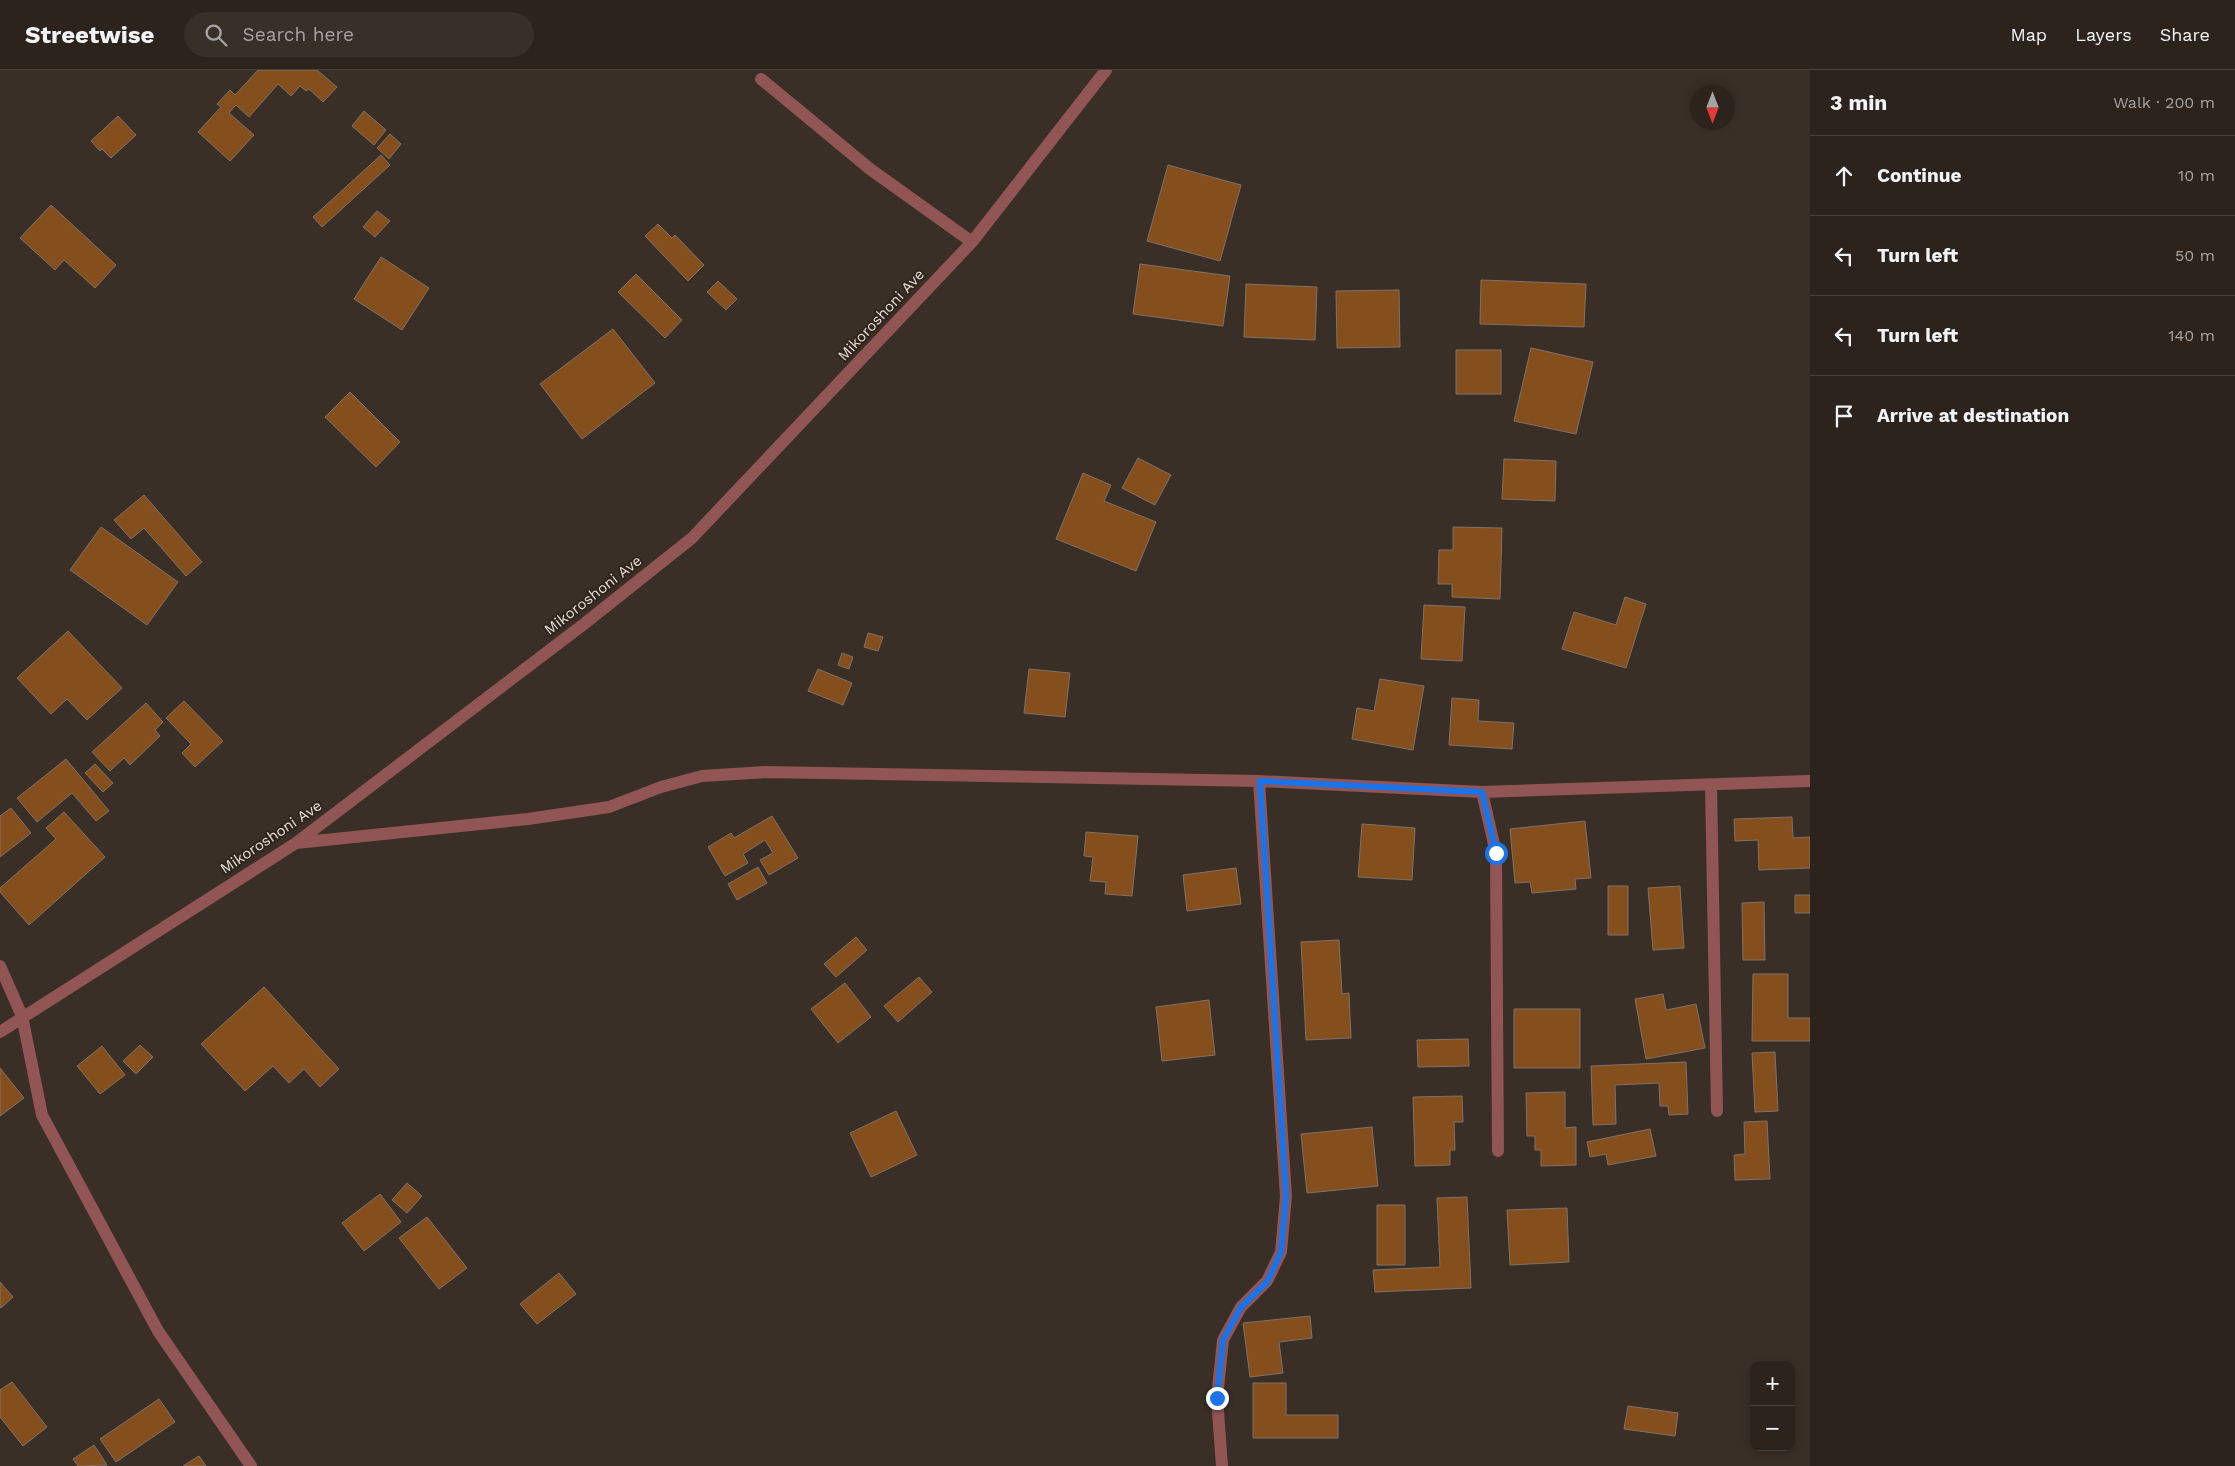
<!DOCTYPE html>
<meta charset="utf-8">
<style>
:root{--surface:#2c231c;--page:#382f29;--text:#f1f3f6;--muted:#a6a4a3;--line:#48403b}
body{margin:0;font-family:"Work Sans",sans-serif;background:var(--page);color:var(--text)}
.controls{position:absolute;right:15px;bottom:15px;display:grid;overflow:hidden;border-radius:10px;box-shadow:0 2px 8px #0003}
.controls button{width:45px;height:45px;display:grid;place-items:center;padding:0;border:0;border-bottom:1px solid var(--line);background:var(--surface);color:var(--text);font:25px sans-serif}
.compass{position:absolute;left:1690px;top:15px;width:45px;height:45px;border-radius:50%;background:var(--surface);box-shadow:0 2px 8px #0003;rotate:180deg}
.stop{position:absolute;width:15px;height:15px;margin:-11px;border:4px solid #1a73e8;border-radius:50%;background:#fff}
.stop.end{background:#1a73e8;border-color:#fff;box-shadow:0 1px 5px #0008}
.list{margin:0;padding:0;list-style:none}
h2{display:flex;justify-content:space-between;align-items:center;height:65px;margin:0;padding:0 20px;font-size:21px}
h2 small{font-size:16px;font-weight:400;color:var(--muted)}
.list li{display:grid;grid-template-columns:32px 1fr auto;gap:15px;align-items:center;box-sizing:border-box;height:80px;padding:0 20px;border-top:1px solid var(--line)}
.list b{display:block;font-size:19px;white-space:nowrap}
.list em{font-size:16px;font-style:normal;color:var(--muted)}
.icon{flex:none;width:28px;height:28px;fill:none;stroke:currentColor;stroke-width:2;stroke-linecap:round;stroke-linejoin:round}
.map{position:relative;flex:none;width:1810px;height:1396px;overflow:hidden}
header{display:flex;align-items:center;gap:30px;box-sizing:border-box;height:70px;padding:0 25px;background:var(--surface);border-bottom:1px solid var(--line)}
header strong{font-size:24px}
nav{display:flex;gap:28px;margin-inline-start:auto;font-size:18px}
.search{width:350px;height:45px;background:var(--page);display:flex;align-items:center;gap:12px;box-sizing:border-box;padding:0 18px;border-radius:28px;color:var(--muted);font-size:19px}
main{display:flex}
aside{flex:1;background:var(--surface)}
.map>svg:first-child{display:block}
.building{fill:#844e1d;stroke:#807268}
.lines{fill:none;stroke-linecap:round;stroke-linejoin:round}
.minor{stroke:#915556;stroke-width:12}
.route{stroke:#1a73e8;stroke-width:6}
.labels{text-anchor:middle;stroke-width:4;stroke-linejoin:round;paint-order:stroke}
.street-label{font-size:15px;fill:#e4ddd7;stroke:#30251c}
</style>
<header>
<strong>Streetwise</strong>
<div class="search"><svg class="icon" aria-label="search" viewBox="0 0 24 24"><circle cx="10" cy="10" r="6"/><path d="M15 15l6 6"/></svg>Search here</div>
<nav><a>Map</a><a>Layers</a><a>Share</a></nav>
</header>
<main>
<div class="map">
<svg width="1810" height="1396" viewBox="0 0 1810 1396">
<rect width="100%" height="100%" fill="#3a2f26"/>
<path class="building" d="M258,0h59l20,17 -14,15 -14,-13 -3,2 -6,-5 -9,10 -13,-12 -29,33 -13,-12 -7,8 25,22 -24,26 -32,-29 23,-25 -4,-3 13,-14 5,5z
M364,41l22,19 -12,15 -22,-19z
M118,46l18,19 -25,23 -9,-9 -2,2 -9,-10z
M390,64l11,10 -12,15 -12,-11z
M381,85l9,10 -68,62 -9,-10z
M1168,95l73,20 -21,76 -73,-20z
M51,135l65,60 -21,23 -31,-28 -9,10 -35,-32z
M377,141l13,10 -15,16 -12,-10z
M658,154l14,14 3,-3 29,30 -16,16 -43,-45z
M381,187l48,31 -27,42 -48,-31z
M1140,194l90,12 -7,50 -90,-12z
M636,204l46,46 -17,18 -47,-46z
M1481,210l105,4 -2,43 -104,-3z
M718,211l19,18 -11,11 -19,-18z
M1246,214l71,3 -2,53 -71,-3z
M1399,220l1,57 -63,1 -1,-57z
M613,259l42,54 -73,56 -42,-55z
M1531,278l62,14 -17,72 -62,-13z
M1456,280h45v44h-45z
M350,322l50,50 -24,25 -51,-50z
M1138,388l33,17 -16,30 -33,-17z
M1504,389l52,2 -1,40 -53,-2z
M1083,403l28,12 -7,16 52,21 -20,49 -80,-32z
M144,425l58,67 -16,14 -42,-48 -13,11 -17,-19z
M101,457l77,55 -31,43 -77,-55z
M1453,457l49,1 -2,71 -48,-2v-13h-14l1,-34h14z
M1625,527l21,7 -20,64 -64,-19 12,-37 42,13z
M1424,535l41,2 -3,54 -41,-2z
M68,561l54,57 -35,32 -20,-21 -16,15 -34,-36z
M868,563l15,4 -5,14 -14,-4z
M842,583l11,4 -4,12 -11,-4z
M818,599l34,14 -9,22 -35,-14z
M1029,599l41,4 -5,44 -41,-4z
M1380,609l44,7 -11,64 -61,-11 5,-31 17,3z
M1452,628l27,2 -1,21 36,2 -2,26 -63,-4z
M184,631l39,40 -28,26 -13,-14 9,-9 -25,-26z
M146,633l17,19 -8,8 5,6 -30,29 -6,-7 -14,13 -18,-19z
M66,689l43,52 -13,10 -24,-28 -35,29 -20,-24z
M95,694l18,19 -10,9 -18,-19z
M11,738l20,25 -31,24v-41z
M64,742l41,45 -76,68 -29,-33v-4l56,-49 -10,-11z
M772,746l26,42 -29,17 -9,-15 13,-7 -8,-13 -22,14 5,9 -23,13 -17,-29 23,-14 3,5z
M1792,747l1,21 17,-1v31l-51,2 -1,-30 -23,1 -1,-22z
M1585,751l6,57 -16,1 1,10 -44,4 -2,-11 -15,1 -5,-54z
M1362,754l53,4 -3,52 -54,-3z
M1086,762l52,4 -6,60 -27,-2 1,-12 -16,-1 3,-24 -9,-1z
M758,797l9,16 -30,17 -9,-16z
M1236,798l5,36 -54,7 -4,-36z
M1608,816h20v49h-20z
M1680,816l4,62 -31,2 -5,-62z
M1795,825h15v18h-15z
M1764,832l1,58h-22l-1,-57z
M856,867l11,13 -31,27 -12,-13z
M1339,870l3,54 7,-1 2,45 -45,2 -5,-98z
M1753,904h35v44h22v23h-58z
M919,907l13,15 -34,30 -14,-16z
M845,913l26,34 -33,26 -27,-34z
M264,917l75,82 -19,18 -16,-18 -15,14 -16,-17 -28,25 -44,-47z
M1663,924l3,16 30,-6 9,44 -59,11 -11,-60z
M1209,930l6,55 -53,6 -6,-54z
M1514,939h66v59h-66z
M1468,969l1,27 -51,1 -1,-27z
M140,975l13,12 -17,17 -13,-13z
M102,976l23,29 -25,19 -23,-28z
M1775,982l3,59 -23,1 -3,-59z
M1686,992l2,52 -19,1 -1,-9h-8l-1,-23 -44,2 1,39 -23,1 -2,-59z
M0,998l24,30 -24,18z
M1565,1022v36l11,-1v38l-35,1v-16h-6v-14h-8l-1,-43z
M1462,1026l1,26h-9l1,28h-5v15l-35,1 -2,-69z
M896,1041l21,44 -46,22 -21,-44z
M1767,1051l3,58 -35,1 -1,-25 11,-1 -1,-32z
M1372,1057l6,59 -71,7 -6,-59z
M1650,1059l6,27 -48,9 -2,-11 -16,3 -3,-15z
M407,1113l15,13 -15,17 -15,-13z
M380,1124l21,28 -37,29 -22,-28z
M1467,1127l4,91 -96,4 -2,-22 67,-3 -3,-69z
M1377,1135h28v60h-28z
M1567,1138l2,54 -59,3 -3,-55z
M427,1147l40,51 -28,21 -40,-51z
M559,1203l17,21 -39,30 -17,-20z
M0,1212l13,15 -12,11 -1,-1z
M1310,1246l2,22 -33,4 4,31 -33,4 -7,-54z
M12,1312l35,45 -24,19 -23,-29v-27z
M1253,1313h33v32h52v23h-85z
M159,1329l16,23 -59,40 -16,-23z
M1628,1336l50,7 -3,23 -51,-7z
M94,1375l13,20 -29,1 -5,-7z
M199,1386l7,10h-23z"/>
<g class="lines">
<path class="minor" d="M761,9l109,90 102,73
M1711,715l6,326
M1482,722l14,61 2,298
M296,773l232,-24 81,-12 52,-20 41,-11 64,-4 493,9 223,11 328,-11
M0,896l22,50 20,99 116,216 93,135
M0,962l296,-189 288,-219 108,-86 280,-296 134,-172
M1222,1396l-5,-68 6,-58 18,-33 26,-26 14,-29 5,-56 -27,-415"/>
</g>
<g class="lines">
<path class="route" d="M1217,1328l6,-58 18,-33 26,-25 14,-30 5,-56 -26,-415 222,11 14,61"/>
</g>
<g class="labels">
<g class="street-label">
<text transform="translate(881 245) rotate(-47)" y="5">Mikoroshoni Ave</text>
<text transform="translate(593 525) rotate(-38)" y="5">Mikoroshoni Ave</text>
<text transform="translate(271 767) rotate(-34)" y="5">Mikoroshoni Ave</text>
</g>
</g>
</svg>
<div class="controls">
<button>+</button>
<button>−</button>
</div>
<svg class="compass" viewBox="-18 -18 36 36"><path d="M0-13l5 13h-10z" fill="#e53935"/><path d="M0 13l5-13h-10z" fill="#a6a4a3"/></svg>
<div class="stop" style="left:1496px;top:783px"></div>
<div class="stop end" style="left:1217px;top:1328px"></div>
</div>
<aside>
<h2>3 min<small>Walk · 200 m</small></h2>
<ul class="list">
<li><svg class="icon" aria-label="ahead" viewBox="0 0 24 24"><path d="M12 20V5M6 11l6-6 6 6"/></svg><div><b>Continue</b></div><em>10 m</em></li>
<li><svg class="icon" aria-label="left" viewBox="0 0 24 24"><path d="M17 20v-9H6M10 6l-5 5 5 5"/></svg><div><b>Turn left</b></div><em>50 m</em></li>
<li><svg class="icon" aria-label="left" viewBox="0 0 24 24"><path d="M17 20v-9H6M10 6l-5 5 5 5"/></svg><div><b>Turn left</b></div><em>140 m</em></li>
<li><svg class="icon" aria-label="arrive" viewBox="0 0 24 24"><path d="M6 21V4h12l-3 4 3 4H6"/></svg><div><b>Arrive at destination</b></div></li>
</ul>
</aside>
</main>
